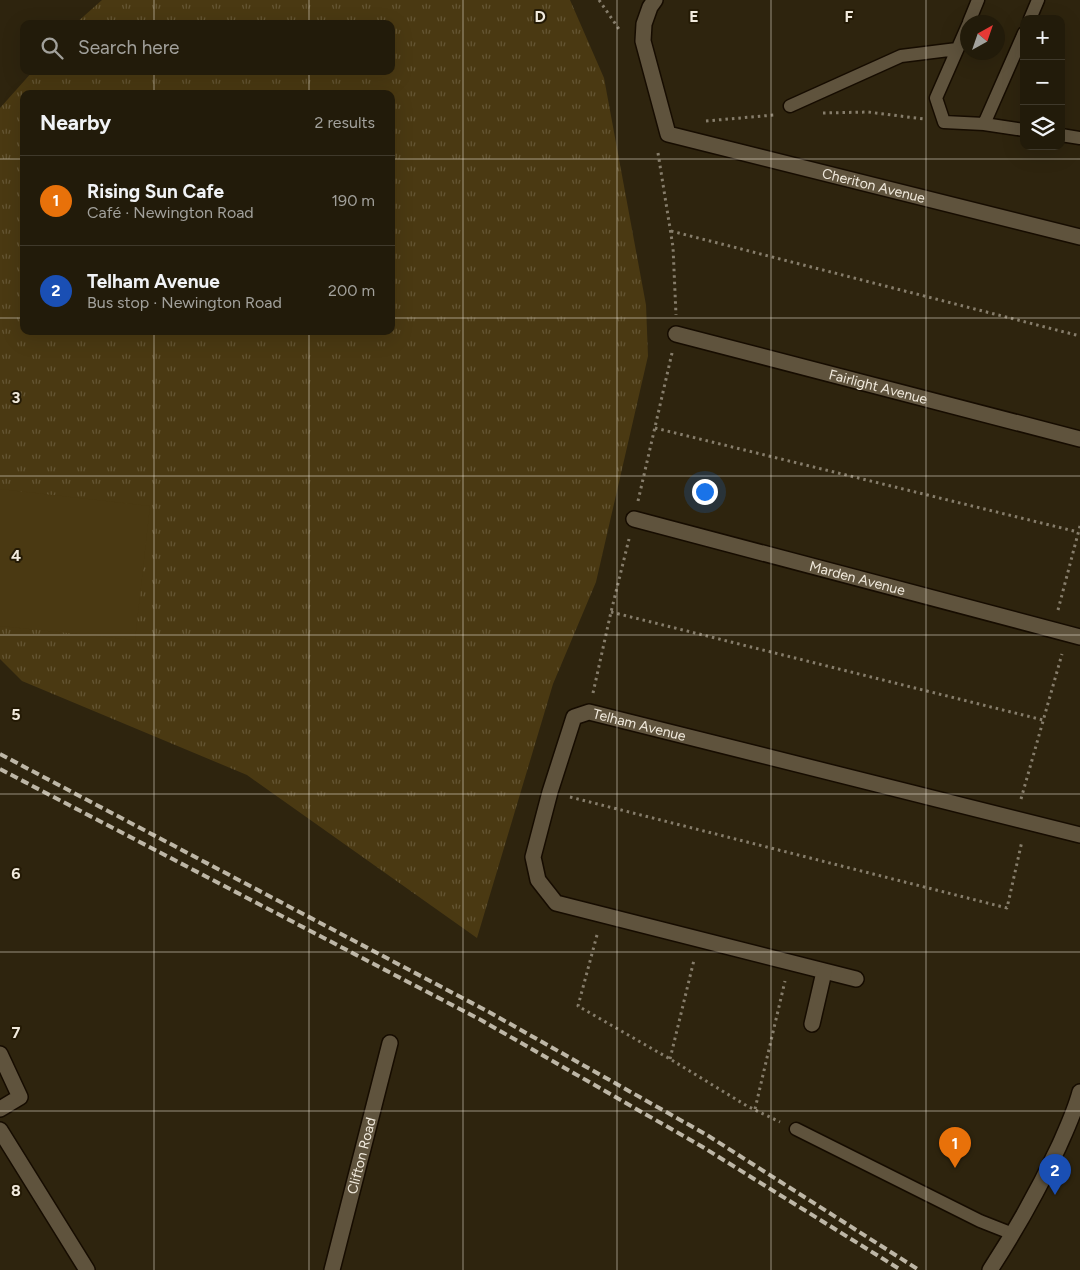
<!DOCTYPE html>
<meta charset="utf-8">
<style>
:root{--surface:#221b0a;--page:#2e2818;--text:#f1f3f6;--muted:#a2a19c;--line:#3f392b;--accent:#95b6fd}
body{margin:0;font-family:Figtree,sans-serif;background:var(--page);color:var(--text)}
.controls{position:absolute;right:15px;top:15px;display:grid;overflow:hidden;border-radius:10px;box-shadow:0 5px 20px #0002}
.controls button{width:45px;height:45px;display:grid;place-items:center;padding:0;border:0;border-bottom:1px solid var(--line);background:var(--surface);color:var(--text);font:25px sans-serif}
.compass{position:absolute;left:960px;top:15px;width:45px;height:45px;border-radius:50%;background:var(--surface);box-shadow:0 5px 20px #0002;rotate:40deg}
.you{position:absolute;left:704px;top:491px;width:18px;height:18px;margin:-12px;border:4px solid #fff;border-radius:50%;background:#1a73e8;box-shadow:0 0 0 8px #1a73e833}
.badge{display:grid;place-items:center;width:32px;height:32px;border-radius:50%;background:var(--accent);color:#fff;font-size:16px;font-weight:700}
.pin{position:absolute;translate:-50% -41px;filter:drop-shadow(0 1px 2px #0008)}
.pin::after{content:'';position:absolute;top:26px;width:18px;height:15px;background:inherit;clip-path:polygon(0 0,100% 0,50% 100%)}
.list{margin:0;padding:0;list-style:none}
h2{display:flex;justify-content:space-between;align-items:center;height:65px;margin:0;padding:0 20px;font-size:21px}
h2 small{font-size:16px;font-weight:400;color:var(--muted)}
.list li{display:grid;grid-template-columns:32px 1fr auto;gap:15px;align-items:center;box-sizing:border-box;height:90px;padding:0 20px;border-top:1px solid var(--line)}
.list b{display:block;font-size:19px;white-space:nowrap}
.list p{margin:0;font-size:16px;white-space:nowrap;color:var(--muted)}
.list em{font-size:16px;font-style:normal;color:var(--muted)}
.icon{flex:none;width:28px;height:28px;fill:none;stroke:currentColor;stroke-width:2;stroke-linecap:round;stroke-linejoin:round}
.map{position:relative;flex:none;width:1080px;height:1270px;overflow:hidden}
.search{position:absolute;background:var(--surface);box-shadow:0 5px 20px #0002;left:20px;top:20px;width:375px;height:55px;display:flex;align-items:center;gap:12px;box-sizing:border-box;padding:0 18px;border-radius:10px;color:var(--muted);font-size:19px}
.panel{position:absolute;background:var(--surface);box-shadow:0 5px 20px #0002;left:20px;top:90px;width:375px;height:245px;border-radius:10px}
.map>svg:first-child{display:block}
.grass{fill:url(#grass-tufts);fill-rule:evenodd}
.pitch{fill:#4a3912}
.lines{fill:none;stroke-linecap:round;stroke-linejoin:round}
.service-casing{stroke:#160c00;stroke-width:15}
.minor-casing{stroke:#160c00;stroke-width:18}
.secondary-casing{stroke:#160c00;stroke-width:18}
.path{stroke:#867d6b;stroke-width:3;stroke-dasharray:2.5 4;stroke-linecap:butt}
.service{stroke:#5f533d;stroke-width:12}
.minor{stroke:#5f533d;stroke-width:15}
.secondary{stroke:#5f533d;stroke-width:15}
.rail{stroke:#bdb6a6;stroke-width:4;stroke-dasharray:8 4;stroke-linecap:butt}
.grid{fill:none;stroke:#f1eadd;stroke-width:1;stroke-opacity:0.55}
.labels{text-anchor:middle;stroke-width:4;stroke-linejoin:round;paint-order:stroke}
.street-label{font-size:14px;fill:#f1eadd;stroke:#241a05}
.grid-label{font-size:16px;text-anchor:middle;font-weight:bold;fill:#f1eadd;stroke:#241a05;stroke-width:4;stroke-linejoin:round;paint-order:stroke}
</style>
<div class="map">
<svg width="1080" height="1270" viewBox="0 0 1080 1270">
<defs>
<pattern id="grass-tufts" width="24" height="20" patternUnits="userSpaceOnUse" patternTransform="scale(1.25)"><rect width="24" height="20" fill="#4a3912"/><path d="M3 7l-1-3M5 7V3M7 7l1-3M15 17l-1-3M17 17v-4M19 17l1-3" fill="none" stroke="#655634"/></pattern>
</defs>
<rect width="100%" height="100%" fill="#2e240e"/>
<path class="grass" d="M102,0h468l34,78 42,227 2,51 -52,226 -43,102 -76,254 -230,-163 -225,-94 -22,-22v-551l33,-37h358v-47h-316zM24,94h367v237h-367z"/>
<path class="pitch" d="M0,489l150,17 -15,134 -135,-14z"/>
<g class="lines">
<defs>
<path id="service" d="M1030,19l8,-19
M969,22l9,-22
M968,25l-32,73 8,24 40,2 40,6
M790,106l111,-50 56,-7
M984,124l40,-91
M1061,135l19,3
M796,1129l184,92 33,13"/>
<g id="minor">
<path id="s1" d="M655,0l-5,7 -6,17 -1,17 25,93 412,103"/>
<path id="s2" d="M676,334l404,105"/>
<path id="s3" d="M634,519l446,118"/>
<path id="s4" d="M856,979l-300,-76 -18,-23 -5,-23 17,-65 24,-75 15,-5 491,123"/>
<path d="M812,1024l12,-52"/>
<path d="M0,1054l20,43 -20,12"/>
<path id="s5" d="M332,1270l58,-227"/>
</g>
<path id="secondary" d="M0,1130l87,140
M990,1270c26,-40 49,-81 69,-124 8,-18 16,-35 21,-54"/>
</defs>
<use href="#service" class="service-casing"/>
<use href="#minor" class="minor-casing"/>
<use href="#secondary" class="secondary-casing"/>
<path class="path" d="M599,0l22,32
M823,113l45,-1 56,7
M706,121l68,-6
M658,153l15,94 3,68
M671,231l409,105
M655,428l423,104
M638,501l34,-148
M1058,610l22,-84
M611,612l432,108
M593,693l18,-81 18,-73
M570,797l437,111 15,-67
M1021,799l41,-145
M597,935l-19,71 92,53 77,47 33,16
M670,1059l24,-99
M755,1109l30,-128"/>
<use href="#service" class="service"/>
<use href="#minor" class="minor"/>
<use href="#secondary" class="secondary"/>
<path class="rail" d="M0,754l489,258 218,123 212,135
M0,769l481,251 220,126 200,124"/>
</g>
<path class="grid" d="M154,0v24M309,0v24M463,0v1270M617,0v1270M771,0v1270M926,0v1270M154,71v23M309,71v23M0,159h24M391,159h689M0,318h24M391,318h689M154,331v939M309,331v939M0,476h1080M0,635h1080M0,794h1080M0,952h1080M0,1111h1080"/>
<g class="labels">
<g class="street-label">
<text dy="5" stroke="none"><textPath href="#s1" startOffset="352">Cheriton Avenue</textPath></text>
<text dy="5" stroke="none"><textPath href="#s2" startOffset="209">Fairlight Avenue</textPath></text>
<text dy="5" stroke="none"><textPath href="#s3" startOffset="231">Marden Avenue</textPath></text>
<text dy="5" stroke="none"><textPath href="#s4" startOffset="576">Telham Avenue</textPath></text>
<text dy="5" stroke="none"><textPath href="#s5" startOffset="118">Clifton Road</textPath></text>
</g>
</g>
<g class="grid-label">
<text x="540" y="22">D</text>
<text x="694" y="22">E</text>
<text x="849" y="22">F</text>
<text x="16" y="403">3</text>
<text x="16" y="561">4</text>
<text x="16" y="720">5</text>
<text x="16" y="879">6</text>
<text x="16" y="1038">7</text>
<text x="16" y="1196">8</text>
</g>
</svg>
<div class="controls">
<button>+</button>
<button>−</button>
<button><svg class="icon" aria-label="layers" viewBox="0 0 24 24"><path d="M12 4l9 5-9 5-9-5zM3 14l9 5 9-5"/></svg></button>
</div>
<svg class="compass" viewBox="-18 -18 36 36"><path d="M0-13l5 13h-10z" fill="#e53935"/><path d="M0 13l5-13h-10z" fill="#a2a19c"/></svg>
<div class="you"></div>
<div class="pin badge" style="left:955px;top:1168px;background:#e8710a">1</div>
<div class="pin badge" style="left:1055px;top:1195px;background:#1a4fb4">2</div>
<div class="search"><svg class="icon" aria-label="search" viewBox="0 0 24 24"><circle cx="10" cy="10" r="6"/><path d="M15 15l6 6"/></svg>Search here</div>
<section class="panel">
<h2>Nearby<small>2 results</small></h2>
<ul class="list">
<li><span class="badge" style="background:#e8710a">1</span><div><b>Rising Sun Cafe</b><p>Café · Newington Road</p></div><em>190 m</em></li>
<li><span class="badge" style="background:#1a4fb4">2</span><div><b>Telham Avenue</b><p>Bus stop · Newington Road</p></div><em>200 m</em></li>
</ul>
</section>
</div>
